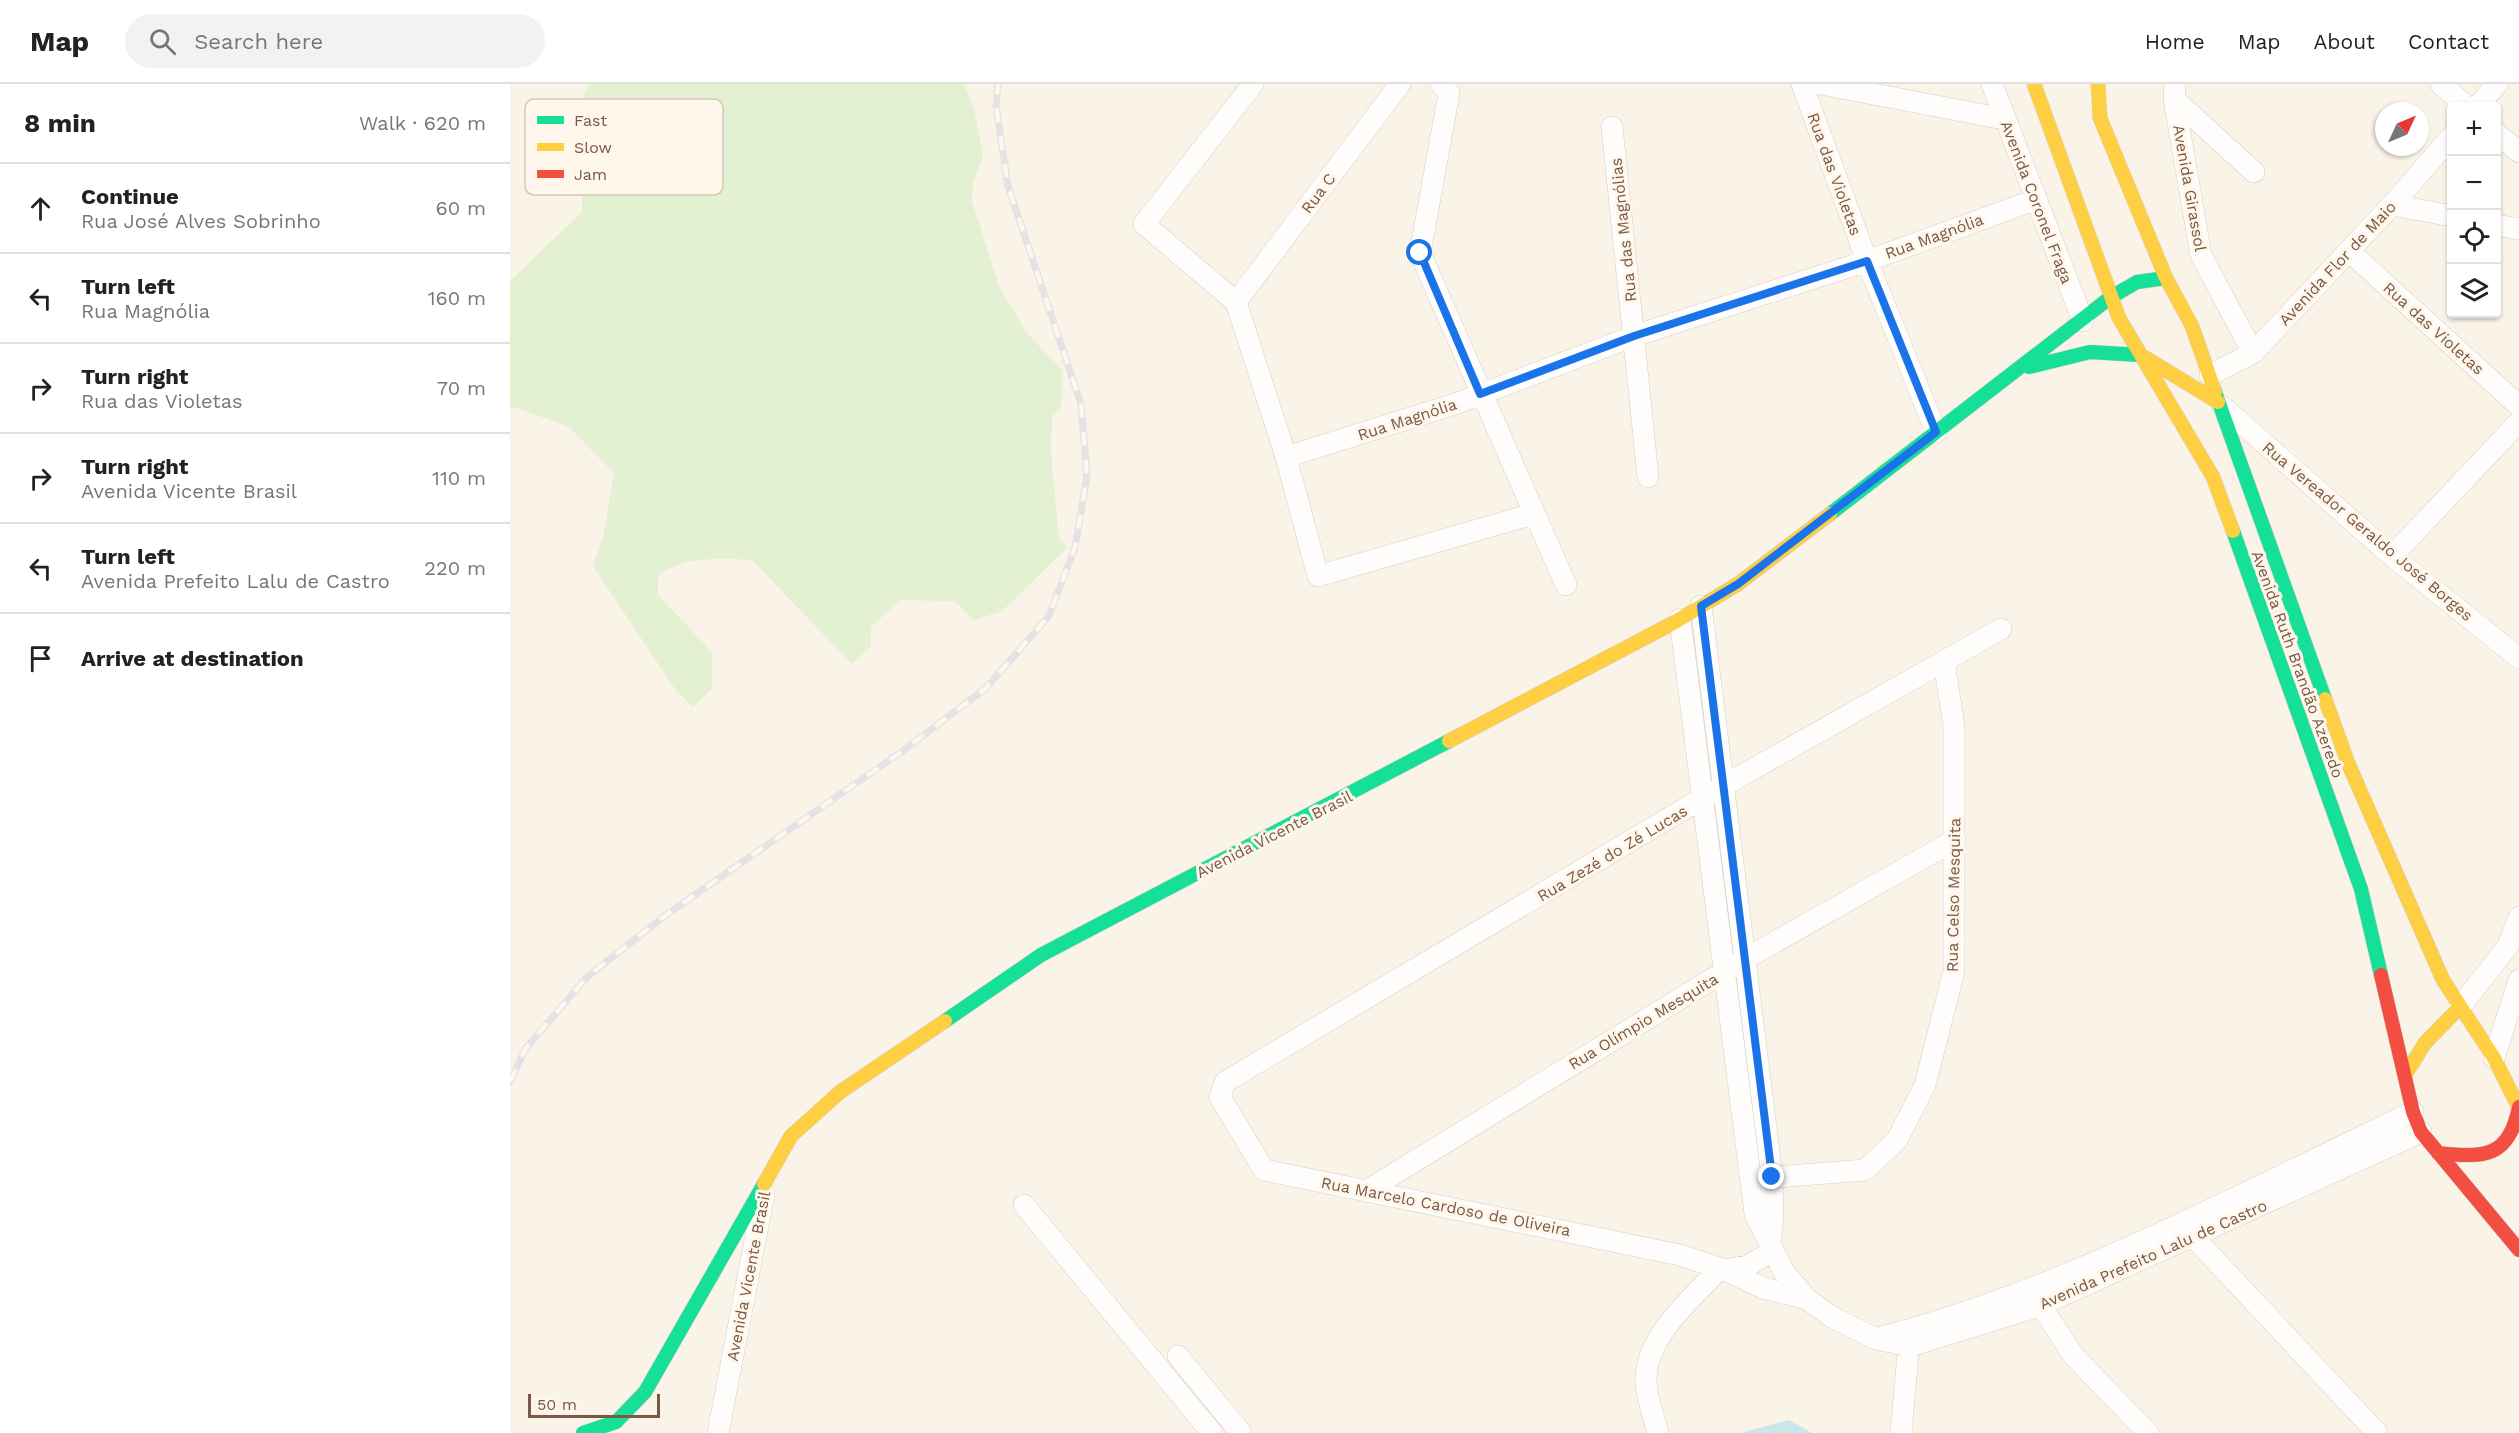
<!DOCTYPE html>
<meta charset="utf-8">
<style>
:root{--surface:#fff;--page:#f2f2f2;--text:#222;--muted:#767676;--line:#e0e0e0}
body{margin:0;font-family:"Work Sans",sans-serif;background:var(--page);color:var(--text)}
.controls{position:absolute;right:18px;top:18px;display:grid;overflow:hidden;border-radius:6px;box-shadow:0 2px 4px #0004}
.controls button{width:54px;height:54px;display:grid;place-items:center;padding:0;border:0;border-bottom:2px solid var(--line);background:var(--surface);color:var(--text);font:30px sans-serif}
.compass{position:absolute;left:1865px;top:18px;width:54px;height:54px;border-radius:50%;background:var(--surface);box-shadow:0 2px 4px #0004;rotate:46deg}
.scale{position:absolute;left:18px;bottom:15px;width:132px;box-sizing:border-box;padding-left:6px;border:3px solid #795946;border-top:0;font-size:16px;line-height:21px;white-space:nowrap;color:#795946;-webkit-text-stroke:4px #fff7eb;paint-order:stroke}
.stop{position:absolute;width:18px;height:18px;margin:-14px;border:4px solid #1a73e8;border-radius:50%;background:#fff}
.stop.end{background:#1a73e8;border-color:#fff;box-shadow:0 2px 6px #0008}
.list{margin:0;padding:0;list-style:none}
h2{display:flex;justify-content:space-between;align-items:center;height:78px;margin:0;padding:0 24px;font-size:26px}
h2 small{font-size:20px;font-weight:400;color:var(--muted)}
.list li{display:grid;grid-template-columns:39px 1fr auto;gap:18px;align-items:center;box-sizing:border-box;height:90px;padding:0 24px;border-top:2px solid var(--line)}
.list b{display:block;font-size:22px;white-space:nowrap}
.list p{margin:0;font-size:20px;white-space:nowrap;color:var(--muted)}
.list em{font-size:20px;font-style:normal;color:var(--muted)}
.icon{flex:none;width:33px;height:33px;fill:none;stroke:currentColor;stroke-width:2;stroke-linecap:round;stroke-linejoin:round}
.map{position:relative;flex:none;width:2009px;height:1349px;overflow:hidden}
header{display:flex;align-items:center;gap:36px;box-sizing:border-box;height:84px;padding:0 30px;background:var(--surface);border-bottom:2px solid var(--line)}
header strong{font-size:28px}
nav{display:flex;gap:33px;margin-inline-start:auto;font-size:21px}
.search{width:420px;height:54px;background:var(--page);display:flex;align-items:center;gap:15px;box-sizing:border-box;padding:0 21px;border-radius:33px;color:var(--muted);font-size:22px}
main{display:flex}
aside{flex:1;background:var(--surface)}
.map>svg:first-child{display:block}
.green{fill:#e3f0d1}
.water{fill:#c9e7e9}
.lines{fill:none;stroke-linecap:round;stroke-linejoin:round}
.street-casing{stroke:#d7cec5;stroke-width:22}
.fast-casing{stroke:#d8cec5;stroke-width:15}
.slow-casing{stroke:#d8cec5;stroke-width:15}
.jam-casing{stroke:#d8cec5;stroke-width:15}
.street{stroke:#fefdfc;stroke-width:21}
.fast{stroke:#16e098;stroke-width:14}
.slow{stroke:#ffcf43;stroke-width:14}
.jam{stroke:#f24e42;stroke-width:14}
.rail-casing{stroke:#e5e1e5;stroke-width:7}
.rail{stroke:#fff7eb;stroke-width:4.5;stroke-dasharray:14;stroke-linecap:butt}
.route{stroke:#1a73e8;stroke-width:8}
.labels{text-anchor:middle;stroke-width:6;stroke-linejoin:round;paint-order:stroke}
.street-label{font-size:16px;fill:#795946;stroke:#fff7eb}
.key{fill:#fff7eb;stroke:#d7c8ba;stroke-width:1.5}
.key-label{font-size:16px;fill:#795946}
</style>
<header>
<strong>Map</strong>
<div class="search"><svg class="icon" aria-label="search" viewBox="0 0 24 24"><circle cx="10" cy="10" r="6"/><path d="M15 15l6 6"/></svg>Search here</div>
<nav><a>Home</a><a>Map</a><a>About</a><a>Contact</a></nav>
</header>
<main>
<aside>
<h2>8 min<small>Walk · 620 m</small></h2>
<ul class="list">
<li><svg class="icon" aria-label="ahead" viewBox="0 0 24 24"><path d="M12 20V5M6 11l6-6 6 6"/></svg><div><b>Continue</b><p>Rua José Alves Sobrinho</p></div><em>60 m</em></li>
<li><svg class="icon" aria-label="left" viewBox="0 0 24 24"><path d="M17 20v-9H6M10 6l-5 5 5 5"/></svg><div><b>Turn left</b><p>Rua Magnólia</p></div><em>160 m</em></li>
<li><svg class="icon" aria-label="right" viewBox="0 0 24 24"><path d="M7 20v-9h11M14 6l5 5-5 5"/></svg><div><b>Turn right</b><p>Rua das Violetas</p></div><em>70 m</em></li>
<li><svg class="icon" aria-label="right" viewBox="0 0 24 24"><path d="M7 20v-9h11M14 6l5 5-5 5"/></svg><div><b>Turn right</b><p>Avenida Vicente Brasil</p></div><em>110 m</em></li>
<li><svg class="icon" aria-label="left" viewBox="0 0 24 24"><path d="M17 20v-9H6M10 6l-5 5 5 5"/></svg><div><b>Turn left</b><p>Avenida Prefeito Lalu de Castro</p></div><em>220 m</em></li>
<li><svg class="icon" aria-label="arrive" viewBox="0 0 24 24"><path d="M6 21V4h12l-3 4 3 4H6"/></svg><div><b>Arrive at destination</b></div></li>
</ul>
</aside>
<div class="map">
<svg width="2009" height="1349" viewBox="0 0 2009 1349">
<rect width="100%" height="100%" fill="#f9f3e8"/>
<path class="green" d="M80,0h374l10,24 9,47 -10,28 -1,18 27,85 27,46 36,38 -1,38 -9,9 -1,37 8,84 9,9 -66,64 -29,9 -18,-19 -55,-1 -29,27v19l-19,18 -100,-104c-29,-1 -72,-5 -94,17v18l54,57v37l-19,18 -18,-18 -82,-123 10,-28 11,-65 -46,-47 -58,-20v-125l72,-69v-18l-28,-29 1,-18z"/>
<path class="water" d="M1279,1336l23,13h-68v-1z"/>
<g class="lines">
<defs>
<path id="street" d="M743,0l-109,140 92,78 50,155 32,119 215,-62
M931,0l8,9 -29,160 146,332
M1292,0l65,177 69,171
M1311,0l183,35
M1482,0l91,237
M1665,0l-1,15 27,156 52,98
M1931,0l25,22
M1664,15l80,73
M1968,22l19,-22
M1102,43l36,350
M1986,49l23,19
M1882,121l60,11
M1986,141l23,4
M1839,167l170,155
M726,218l164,-218
M1700,291l43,-22 139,-148 60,-69
M1713,323l169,149 127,102
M776,373l169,-53 179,-68 233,-75 170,-62
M1882,472l127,-134
M1191,522l71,571 1,41 -3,26
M1170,535l75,595 29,58 23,27 25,18 44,22 34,7 129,-40 382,-174
M1950,923l48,-61 11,-29
M1984,974l25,-78
M1241,1095l114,-9 32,-30 28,-55 29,-114v-245l-10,-64
M856,1107l379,-232 210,-119
M514,1121l188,228
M1675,1144l192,205
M1215,1186l22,-4 26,-15
M1524,1211l39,60 75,78
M1297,1215l-44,-11 -38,-18 -45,-15 -416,-85 -44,-73 5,-15 498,-296 278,-157
M1372,1253c186,-49 358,-143 531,-225
M668,1272l63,77
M208,1349l46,-239
M1148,1349c-4,-16 -11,-34 -12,-50 -2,-46 45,-83 74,-115
M1391,1349l9,-101"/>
<path id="fast" d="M1601,213l26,-15 29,-4
M1519,283l61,-15 50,3
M1705,308l110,307
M1320,430l281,-217
M1723,447l128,358 20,86
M435,937l96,-66 408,-214
M73,1349l33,-11 29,-30 119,-208"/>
<path id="slow" d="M1524,0l85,234 94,159 20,54
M1588,0l2,34 66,160 26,48 23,66
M1634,273l74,45
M1815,615l23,64 95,217 51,78 25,50
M939,657l226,-119 63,-38 92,-70
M1895,991l20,-32 35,-36
M254,1100l27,-48 49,-44 105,-71"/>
<path id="jam" d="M1871,891l32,137 8,20 98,118
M1928,1069c46,5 71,5 81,-46"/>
</defs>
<use href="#street" class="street-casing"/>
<use href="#fast" class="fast-casing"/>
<use href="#slow" class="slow-casing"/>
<use href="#jam" class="jam-casing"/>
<use href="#street" class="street"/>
<use href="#fast" class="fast"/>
<use href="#slow" class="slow"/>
<use href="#jam" class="jam"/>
<defs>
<path id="rail" d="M0,998l16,-34 61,-71 79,-62 238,-165 82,-62 63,-72 26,-69 12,-71 -6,-72 -73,-218 -12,-80 2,-22"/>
</defs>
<use href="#rail" class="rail-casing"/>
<use href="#rail" class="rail"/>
</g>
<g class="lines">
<path class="route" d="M910,169l60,141 154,-58 233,-75 69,171 -198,152 -37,22 71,571"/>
</g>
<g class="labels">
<g class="street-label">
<text transform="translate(1325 90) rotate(70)" y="6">Rua das Violetas</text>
<text transform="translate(1680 104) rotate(80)" y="6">Avenida Girassol</text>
<text transform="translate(808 109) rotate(-53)" y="6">Rua C</text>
<text transform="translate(1527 118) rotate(69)" y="6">Avenida Coronel Fraga</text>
<text transform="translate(1113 146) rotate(-96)" y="6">Rua das Magnólias</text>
<text transform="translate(1424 152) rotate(-20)" y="6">Rua Magnólia</text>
<text transform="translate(1827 179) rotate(-47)" y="6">Avenida Flor de Maio</text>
<text transform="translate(1924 244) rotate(42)" y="6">Rua das Violetas</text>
<text transform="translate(897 335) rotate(-18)" y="6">Rua Magnólia</text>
<text transform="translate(1858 447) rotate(40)" y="6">Rua Vereador Geraldo José Borges</text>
<text transform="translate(1788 580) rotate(70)" y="6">Avenida Ruth Brandão Azeredo</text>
<text transform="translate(764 750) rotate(-27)" y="6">Avenida Vicente Brasil</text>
<text transform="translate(1102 769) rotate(-31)" y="6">Rua Zezé do Zé Lucas</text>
<text transform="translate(1443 811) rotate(-89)" y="6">Rua Celso Mesquita</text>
<text transform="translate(1133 937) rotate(-31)" y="6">Rua Olímpio Mesquita</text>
<text transform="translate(936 1122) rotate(11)" y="6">Rua Marcelo Cardoso de Oliveira</text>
<text transform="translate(1643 1170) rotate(-24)" y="6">Avenida Prefeito Lalu de Castro</text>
<text transform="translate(238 1192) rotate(-79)" y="6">Avenida Vicente Brasil</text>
</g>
</g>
<rect x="15" y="15" width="198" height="96" rx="9" class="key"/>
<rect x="27" y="32" width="27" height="8" fill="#16e098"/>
<rect x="27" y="59" width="27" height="8" fill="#ffcf43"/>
<rect x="27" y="86" width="27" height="8" fill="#f24e42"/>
<g class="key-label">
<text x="64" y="42">Fast</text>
<text x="64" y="69">Slow</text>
<text x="64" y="96">Jam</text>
</g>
</svg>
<div class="controls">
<button>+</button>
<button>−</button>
<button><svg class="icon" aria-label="locate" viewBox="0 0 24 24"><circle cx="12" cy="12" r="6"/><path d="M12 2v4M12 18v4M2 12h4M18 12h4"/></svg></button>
<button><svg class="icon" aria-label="layers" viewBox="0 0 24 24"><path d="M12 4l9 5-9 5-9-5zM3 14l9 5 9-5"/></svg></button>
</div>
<svg class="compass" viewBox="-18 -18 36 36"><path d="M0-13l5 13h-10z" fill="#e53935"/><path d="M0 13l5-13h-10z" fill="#767676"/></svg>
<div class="scale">50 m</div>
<div class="stop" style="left:910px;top:169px"></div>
<div class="stop end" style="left:1262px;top:1093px"></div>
</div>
</main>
